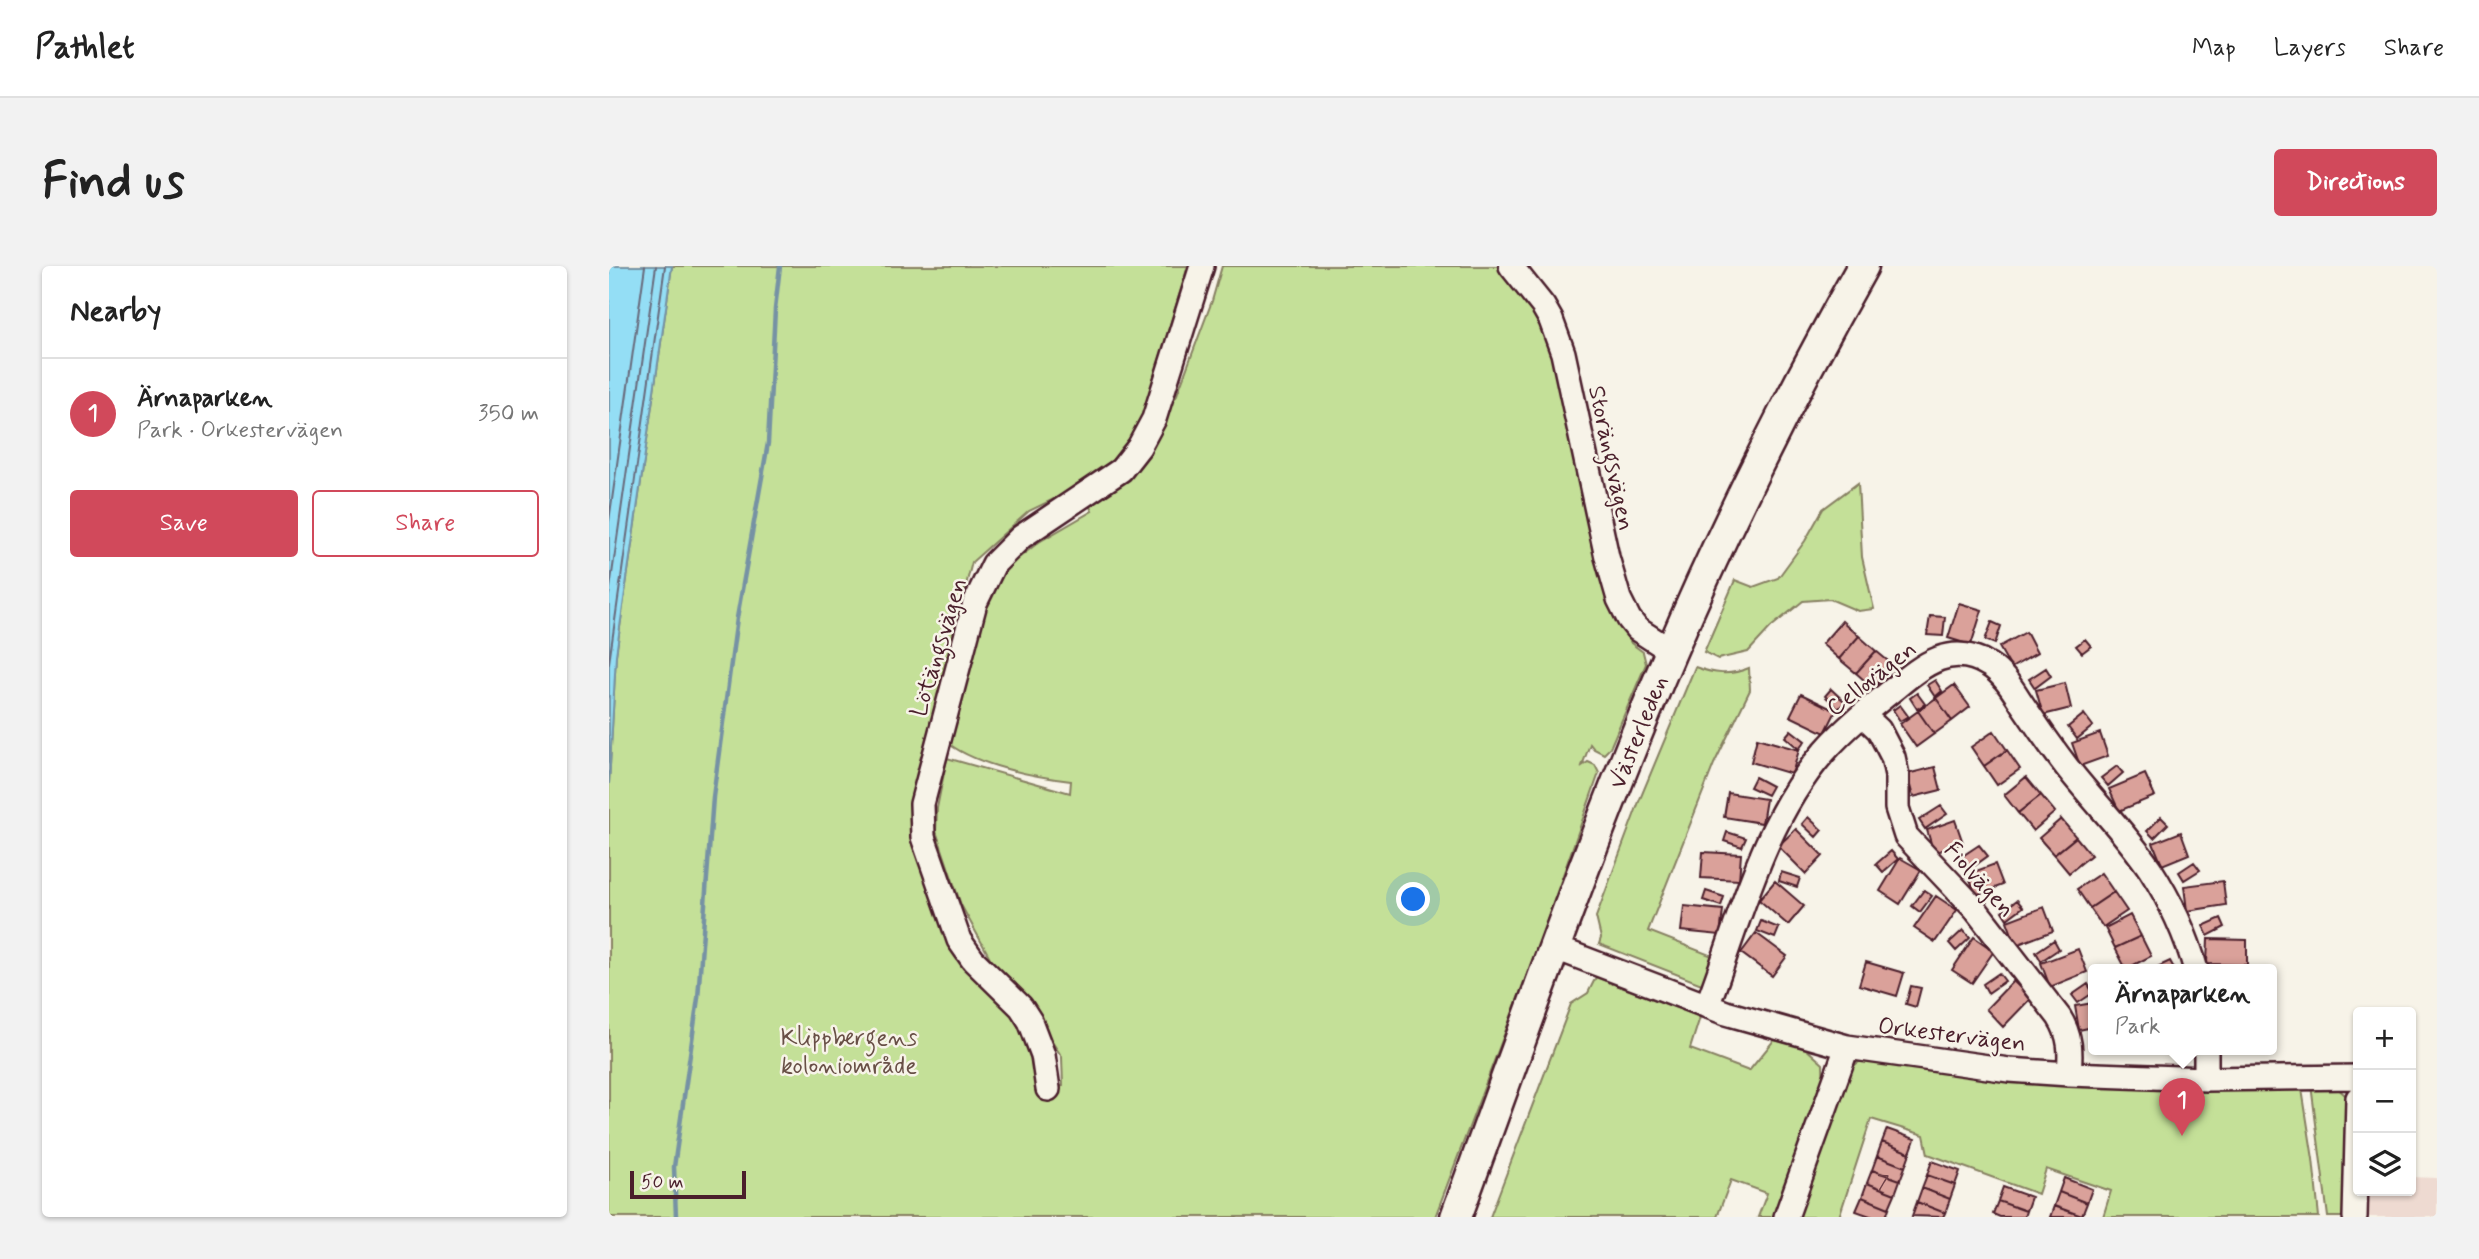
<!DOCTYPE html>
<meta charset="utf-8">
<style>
:root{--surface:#fff;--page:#f2f2f2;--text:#222;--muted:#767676;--line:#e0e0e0;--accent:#d1495b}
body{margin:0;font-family:Mynerve,sans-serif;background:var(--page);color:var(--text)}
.controls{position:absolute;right:21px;bottom:21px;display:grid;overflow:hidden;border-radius:7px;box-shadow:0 2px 5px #0004}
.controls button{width:63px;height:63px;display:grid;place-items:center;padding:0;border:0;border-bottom:2px solid var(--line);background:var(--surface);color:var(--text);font:35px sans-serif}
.scale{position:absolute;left:21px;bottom:18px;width:116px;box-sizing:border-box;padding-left:7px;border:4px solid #4a1f2b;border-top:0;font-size:19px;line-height:24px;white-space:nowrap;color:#4a1f2b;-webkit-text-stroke:5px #f7f3e8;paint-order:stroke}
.you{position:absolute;left:805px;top:634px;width:24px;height:24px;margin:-18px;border:5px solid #fff;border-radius:50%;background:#1a73e8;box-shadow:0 0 0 10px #1a73e833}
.badge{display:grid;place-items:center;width:46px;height:46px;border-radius:50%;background:var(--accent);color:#fff;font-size:23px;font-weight:700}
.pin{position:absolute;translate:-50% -58px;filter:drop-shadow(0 2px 4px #0008)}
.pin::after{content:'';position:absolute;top:37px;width:24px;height:21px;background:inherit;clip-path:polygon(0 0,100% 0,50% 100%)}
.popup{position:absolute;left:1479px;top:698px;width:189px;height:91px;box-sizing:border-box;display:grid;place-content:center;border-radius:7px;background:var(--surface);filter:drop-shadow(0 2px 5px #0005);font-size:23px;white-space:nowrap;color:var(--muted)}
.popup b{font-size:26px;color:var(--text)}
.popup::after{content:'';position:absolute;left:50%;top:100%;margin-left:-14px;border:14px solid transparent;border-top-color:var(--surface)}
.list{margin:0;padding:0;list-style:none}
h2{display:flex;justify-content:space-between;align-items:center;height:91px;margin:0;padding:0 28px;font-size:30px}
h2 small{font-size:23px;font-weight:400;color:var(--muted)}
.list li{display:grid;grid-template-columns:46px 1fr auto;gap:21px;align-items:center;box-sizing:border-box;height:112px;padding:0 28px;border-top:2px solid var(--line)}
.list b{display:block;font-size:26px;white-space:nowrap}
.list p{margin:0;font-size:23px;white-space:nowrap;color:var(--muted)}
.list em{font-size:23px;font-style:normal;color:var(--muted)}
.actions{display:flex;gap:14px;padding:21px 28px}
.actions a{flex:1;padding:16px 0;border:2px solid var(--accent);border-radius:7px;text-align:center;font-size:24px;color:var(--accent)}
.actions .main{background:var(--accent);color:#fff}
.icon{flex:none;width:38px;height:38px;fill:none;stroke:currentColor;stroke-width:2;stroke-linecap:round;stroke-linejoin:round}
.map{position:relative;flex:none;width:1828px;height:951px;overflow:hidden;border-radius:7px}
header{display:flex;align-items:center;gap:42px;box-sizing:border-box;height:98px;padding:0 35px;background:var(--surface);border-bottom:2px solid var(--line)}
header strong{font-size:33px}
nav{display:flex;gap:38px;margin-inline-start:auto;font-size:24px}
.intro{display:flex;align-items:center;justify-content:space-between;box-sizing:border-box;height:168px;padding:0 42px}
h1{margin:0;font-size:49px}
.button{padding:18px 32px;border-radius:7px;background:var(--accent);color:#fff;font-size:24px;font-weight:700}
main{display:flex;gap:42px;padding:0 42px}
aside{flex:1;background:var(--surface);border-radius:7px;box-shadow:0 2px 5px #0004}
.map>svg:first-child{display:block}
.built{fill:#eedad1}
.green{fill:#c4e098;stroke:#878062;stroke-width:2}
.water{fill:#94def5;stroke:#7692a4;stroke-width:2}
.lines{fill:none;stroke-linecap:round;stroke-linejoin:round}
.shore{stroke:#686b7c;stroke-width:2}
.stream{stroke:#7692a4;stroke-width:4.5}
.building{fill:#daa19a;stroke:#4a1f2b;stroke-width:2}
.minor-casing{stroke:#4a1f2b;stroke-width:28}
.major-casing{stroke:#4a1f2b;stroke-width:35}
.minor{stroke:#f7f3e8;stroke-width:23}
.major{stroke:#f7f3e8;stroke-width:30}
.labels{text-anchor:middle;stroke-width:5;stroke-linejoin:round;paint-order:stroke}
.number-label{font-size:21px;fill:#6e4047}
.street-label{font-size:24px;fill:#4a1f2b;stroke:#f7f3e8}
.park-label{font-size:24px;fill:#684f46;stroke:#f7f3e8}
</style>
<header>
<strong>Pathlet</strong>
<nav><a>Map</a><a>Layers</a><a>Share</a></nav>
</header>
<div class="intro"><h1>Find us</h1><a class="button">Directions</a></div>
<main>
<aside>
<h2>Nearby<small></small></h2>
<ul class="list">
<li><span class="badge">1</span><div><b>Ärnaparken</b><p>Park · Orkestervägen</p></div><em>350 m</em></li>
</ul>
<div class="actions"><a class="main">Save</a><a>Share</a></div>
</aside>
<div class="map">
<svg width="1828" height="951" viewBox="0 0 1828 951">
<rect width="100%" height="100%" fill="#f7f3e8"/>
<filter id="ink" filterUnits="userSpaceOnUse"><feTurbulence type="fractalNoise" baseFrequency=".0143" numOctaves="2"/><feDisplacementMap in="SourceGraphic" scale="14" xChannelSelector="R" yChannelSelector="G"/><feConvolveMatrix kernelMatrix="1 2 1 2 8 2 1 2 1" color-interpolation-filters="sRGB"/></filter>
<g filter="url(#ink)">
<path class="built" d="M1802,911l26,1v39h-78l1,-26h51z"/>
<path class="green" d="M63,0h516l-50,164 -41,48 -68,33 -57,51 -62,240v29l25,71 76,111 17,31 8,43 27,-1 -1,-29 -38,-58 -24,-23 -39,-71 -25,-74 1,-23 10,-50 123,35 1,-12c-36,-4 -92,-15 -122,-37l25,-119 38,-75 8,7 19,-15 53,-31 -4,-8 74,-96 14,-10 36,-96 10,-35h279l27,30 31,68 48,227 24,52 12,9 3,12 -36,84 -6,6 -10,-5 -4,-5 -8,22 6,-4 7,3 4,8 -59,167 -105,277h-826v-433l7,-129z
M1249,217l4,74 12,52 -16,2 -28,-12 -27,2 -32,26 -23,25 -30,7 -14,-7 31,-72 18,7 25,-9 27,-37 18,-32z
M1086,401c19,7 35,9 54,1l1,22 -36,74 -66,167 67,26 -11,28 -105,-41 2,-6 -5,-21 44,-118z
M987,711l104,40 -10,32 59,22 25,-31 30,7 19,17 1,24 -47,129h-19l9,-24 -36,-13 -14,37h-227l81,-213 17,-11z
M1259,791l292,31 142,1 11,70 6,58h-216l8,-26 -65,-22 -8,25 -110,-40 -4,-19 -53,-16 -32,98h-44l53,-145 8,-8z
M1702,819l26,3 14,12 -4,117h-19z"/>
<path class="water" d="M0,0h63l-56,389 -7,129z"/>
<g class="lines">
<path class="shore" d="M0,255l36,-255
M0,329l47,-329
M0,397l56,-397"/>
<path class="stream" d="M67,951l-2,-50 24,-169 15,-201 24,-179 31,-175 7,-134 5,-43"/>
</g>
<path class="building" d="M1350,337l23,7 -11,35 -23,-7z
M1321,350l15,1 -2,19 -16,-1z
M1233,355l17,15 -20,23 -17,-15z
M1383,356l9,4 -6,18 -10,-4z
M1417,366l11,21 -26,15 -12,-21z
M1250,370l17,15 -20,22 -17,-14z
M1476,373l6,7 -9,7 -6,-7z
M1267,385l17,14 -20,23 -17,-15z
M1437,402l5,8 -16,12 -6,-9z
M1326,414l7,11 -7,6 -8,-12z
M1456,417l6,25 -28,7 -7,-25z
M1345,419l16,22 -18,14 -16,-23z
M1222,423l14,13 -7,7 -13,-13z
M1308,427l8,11 -8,5 -7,-11z
M1192,428l35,17 -11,22 -35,-17z
M1327,432l16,23 -18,13 -16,-23z
M1291,439l8,11 -8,5 -7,-11z
M1309,445l16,23 -18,13 -16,-23z
M1475,448l9,12 -16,13 -9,-12z
M1182,464l14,11 -6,8 -14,-12z
M1385,465l13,19 -23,16 -13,-19z
M1491,467l8,23 -28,10 -8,-23z
M1148,472l42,12 -7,24 -41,-12z
M1398,484l13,19 -23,16 -13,-19z
M1508,500l6,7 -15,13 -7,-8z
M1326,501l6,23 -28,7 -6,-23z
M1536,508l10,22 -36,15 -10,-22z
M1146,511l17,9 -5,9 -17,-8z
M1417,511l15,18 -23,18 -14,-18z
M1119,527l38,6 -4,24 -38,-6z
M1432,529l14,17 -22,19 -15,-18z
M1332,540l6,8 -22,15 -6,-9z
M1199,551l14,13 -6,7 -14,-13z
M1552,551l7,7 -14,14 -7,-7z
M1452,553l15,18 -22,18 -15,-17z
M1346,554l8,23 -29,10 -7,-23z
M1187,563l27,27 -17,18 -28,-28z
M1118,566l19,6 -4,9 -18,-6z
M1572,566l8,22 -27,11 -9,-22z
M1467,571l15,18 -22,18 -15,-18z
M1370,579l9,11 -18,13 -9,-12z
M1282,585l7,8 -15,13 -7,-8z
M1094,586l38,2 -2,26 -38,-2z
M1291,592l21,12 -21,34 -20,-13z
M1585,596l6,8 -16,10 -5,-8z
M1386,598l8,21 -27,10 -8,-21z
M1172,606l19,6 -3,9 -18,-6z
M1492,607l13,19 -24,16 -13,-19z
M1166,615l29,25 -16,19 -29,-25z
M1614,615l3,24 -39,6 -3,-25z
M1315,624l8,6 -12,16 -8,-6z
M1097,625l18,6 -3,9 -18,-6z
M1505,626l13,19 -24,16 -13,-19z
M1327,630l21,14 -22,32 -21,-14z
M1408,634l6,7 -16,12 -5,-8z
M1075,640l39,4 -3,25 -39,-4z
M1435,641l9,24 -37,14 -9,-24z
M1521,649l11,21 -26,12 -10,-20z
M1612,652l4,9 -17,9 -5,-10z
M1152,655l18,7 -4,10 -18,-7z
M1354,664l7,8 -14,13 -7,-8z
M1147,667l31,23 -15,20 -31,-23z
M1532,670l10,20 -25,13 -11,-21z
M1365,671l20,14 -22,32 -20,-13z
M1599,673l39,1v25l-40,-1z
M1445,674l5,9 -18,12 -5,-9z
M1469,683l9,23 -37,15 -9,-24z
M1561,695l5,9h-24z
M1257,696l38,11 -7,23 -38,-11z
M1390,707l6,8 -17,12 -5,-9z
M1404,715l18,17 -28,29 -17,-18z
M1479,718l5,9 -15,10 -6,-8z
M1302,720l10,2 -5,19 -10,-3z
M1484,737v24l-14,3 -4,-24z
M1278,863l28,10 -5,14 -28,-11z
M1273,876l28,11 -5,14 -28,-11z
M1268,890l28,11 -5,13 -28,-10z
M1323,895l28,10 -5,14 -28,-10z
M1263,904l28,10 -5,14 -28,-11z
M1318,909l28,10 -5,14 -28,-11z
M1455,912l28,11 -5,14 -28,-11z
M1258,917l28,11 -6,14 -27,-11z
M1394,921l28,10 -5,14 -28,-10z
M1313,922l28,11 -5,14 -28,-11z
M1450,926l28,11 -5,13 -28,-10z
M1253,931l27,11 -3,9h-13l-17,-6z
M1389,935l28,10 -2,6h-24l-7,-3z
M1308,936l28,11 -2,4 -31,-1z
M1445,940l28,10v1h-32z"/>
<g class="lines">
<defs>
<path id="minor" d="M902,0l32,40 8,14 12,33 44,204 12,42 10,20 8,10 34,22
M1254,449l16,15 14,27 4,18v33l9,28 70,74 83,107c12,19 12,35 10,57
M947,682l170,65 121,34 162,23 60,4 137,5 152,-2
M1098,740c33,-86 55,-183 117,-254 21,-24 46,-44 71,-64 28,-23 57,-47 94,-23 18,11 28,33 40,49 12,18 24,35 37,52 27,35 59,66 84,103 20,31 36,65 46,101
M1597,784v29
M439,823l-5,-34 -13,-34 -9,-14 -48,-47 -14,-20 -36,-103 -1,-33 53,-201 19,-39 27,-27 100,-67 18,-23 15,-28 48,-153
M1177,951l61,-170
M1746,951l3,-119"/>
<path id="major" d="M847,951c69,-188 135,-379 214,-563 57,-133 122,-262 193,-388"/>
</defs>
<use href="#minor" class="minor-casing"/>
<use href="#major" class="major-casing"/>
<use href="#minor" class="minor"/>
<use href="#major" class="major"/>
</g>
</g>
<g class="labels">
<g class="number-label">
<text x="1274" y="923">7</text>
</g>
<g class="street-label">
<text transform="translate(1003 192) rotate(78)" y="8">Storängsvägen</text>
<text transform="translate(329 381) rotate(-73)" y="8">Lötängsvägen</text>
<text transform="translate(1262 412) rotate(-38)" y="8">Cellovägen</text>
<text transform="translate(1029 466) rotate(-68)" y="8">Västerleden</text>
<text transform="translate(1371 613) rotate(48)" y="8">Fiolvägen</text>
<text transform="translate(1343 768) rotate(7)" y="8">Orkestervägen</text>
</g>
<g class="park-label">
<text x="240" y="779">Klippbergens<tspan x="240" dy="28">koloniområde</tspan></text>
</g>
</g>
</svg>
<div class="controls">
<button>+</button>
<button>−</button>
<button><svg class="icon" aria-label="layers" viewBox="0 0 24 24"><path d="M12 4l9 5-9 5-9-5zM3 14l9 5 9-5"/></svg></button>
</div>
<div class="scale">50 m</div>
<div class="you"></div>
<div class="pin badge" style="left:1573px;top:870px">1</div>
<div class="popup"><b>Ärnaparken</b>Park</div>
</div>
</main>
